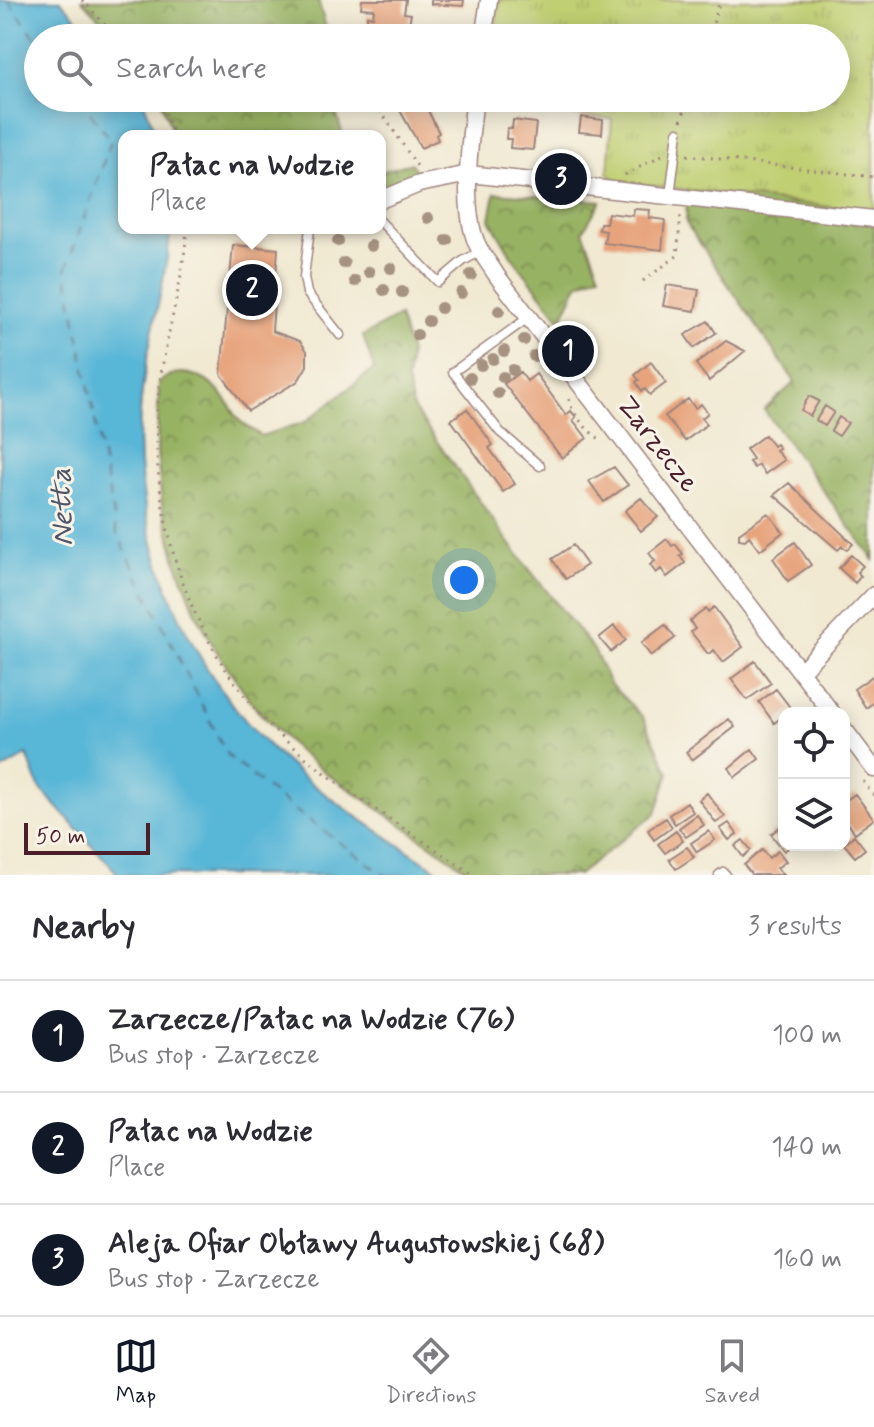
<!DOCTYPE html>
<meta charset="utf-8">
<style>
:root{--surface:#fff;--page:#f2f2f3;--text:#2b2b33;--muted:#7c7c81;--line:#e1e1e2;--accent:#111827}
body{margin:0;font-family:Mynerve,sans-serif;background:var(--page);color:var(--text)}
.controls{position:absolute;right:24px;bottom:24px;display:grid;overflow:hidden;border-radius:16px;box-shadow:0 4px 20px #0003}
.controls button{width:72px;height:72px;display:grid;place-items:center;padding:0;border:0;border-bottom:2px solid var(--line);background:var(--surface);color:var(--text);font:40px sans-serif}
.scale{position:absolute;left:24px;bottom:20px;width:126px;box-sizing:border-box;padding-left:8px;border:4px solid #4a1f2b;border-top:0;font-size:22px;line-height:28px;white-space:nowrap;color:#4a1f2b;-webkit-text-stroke:6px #f7f3e8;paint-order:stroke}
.you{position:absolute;left:464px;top:580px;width:28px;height:28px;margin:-20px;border:6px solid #fff;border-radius:50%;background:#1a73e8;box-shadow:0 0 0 12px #1a73e833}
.badge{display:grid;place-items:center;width:52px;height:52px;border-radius:50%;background:var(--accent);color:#fff;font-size:26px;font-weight:700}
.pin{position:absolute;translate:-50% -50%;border:4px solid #fff;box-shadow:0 2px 8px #0006}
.popup{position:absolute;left:118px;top:130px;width:268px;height:104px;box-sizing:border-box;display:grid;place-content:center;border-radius:16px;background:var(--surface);filter:drop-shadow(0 2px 6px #0005);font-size:26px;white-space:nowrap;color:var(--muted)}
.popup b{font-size:30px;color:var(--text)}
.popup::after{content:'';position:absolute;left:50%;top:100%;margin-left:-16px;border:16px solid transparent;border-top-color:var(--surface)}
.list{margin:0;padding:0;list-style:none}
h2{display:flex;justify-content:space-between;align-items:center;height:104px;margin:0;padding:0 32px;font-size:34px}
h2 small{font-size:26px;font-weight:400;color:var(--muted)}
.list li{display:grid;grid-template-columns:52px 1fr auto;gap:24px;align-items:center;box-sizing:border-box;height:112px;padding:0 32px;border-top:2px solid var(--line)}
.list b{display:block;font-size:30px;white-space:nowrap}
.list p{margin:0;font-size:26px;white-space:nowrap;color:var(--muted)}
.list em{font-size:26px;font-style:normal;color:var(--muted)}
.icon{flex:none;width:44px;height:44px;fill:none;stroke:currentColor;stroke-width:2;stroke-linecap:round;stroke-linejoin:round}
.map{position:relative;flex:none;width:874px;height:875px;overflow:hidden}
.search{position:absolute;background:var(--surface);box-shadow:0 4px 20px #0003;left:24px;right:24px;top:24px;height:88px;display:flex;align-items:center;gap:20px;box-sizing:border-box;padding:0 28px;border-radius:44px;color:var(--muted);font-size:30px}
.sheet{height:440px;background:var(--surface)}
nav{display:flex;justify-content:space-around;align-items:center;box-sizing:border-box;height:112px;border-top:2px solid var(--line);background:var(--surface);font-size:22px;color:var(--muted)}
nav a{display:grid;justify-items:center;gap:4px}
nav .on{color:var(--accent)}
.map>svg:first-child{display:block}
.forest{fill:url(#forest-crowns);stroke:#716848;stroke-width:2}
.park{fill:url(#park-tufts);stroke:#85774e;stroke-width:2}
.water{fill:#58b6d7;stroke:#516a81;stroke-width:2}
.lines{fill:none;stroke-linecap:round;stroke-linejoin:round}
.ferry{stroke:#4f5467;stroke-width:2;stroke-dasharray:10 8;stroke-linecap:butt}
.building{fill:#e7a37b}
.service-casing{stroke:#9e847e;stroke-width:11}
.minor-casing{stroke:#9e847e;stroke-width:19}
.path{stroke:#9e847e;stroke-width:3;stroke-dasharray:2 6;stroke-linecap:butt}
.service{stroke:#fff;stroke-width:8}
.minor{stroke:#fff;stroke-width:16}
.tree{fill:#a69280}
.labels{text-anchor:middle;stroke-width:6;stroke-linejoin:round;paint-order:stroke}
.street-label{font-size:28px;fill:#4a1f2b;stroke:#f7f3e8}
.water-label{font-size:30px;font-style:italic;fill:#4f5467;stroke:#f7f3e8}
</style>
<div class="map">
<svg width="874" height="875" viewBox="0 0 874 875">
<defs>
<pattern id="forest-crowns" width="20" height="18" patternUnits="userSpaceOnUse" patternTransform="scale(2)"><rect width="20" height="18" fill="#98b264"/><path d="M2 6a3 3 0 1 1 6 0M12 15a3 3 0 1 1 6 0" fill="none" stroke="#7e9053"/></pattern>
<pattern id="park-tufts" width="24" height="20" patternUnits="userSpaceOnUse" patternTransform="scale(2)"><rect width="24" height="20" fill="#c0cf72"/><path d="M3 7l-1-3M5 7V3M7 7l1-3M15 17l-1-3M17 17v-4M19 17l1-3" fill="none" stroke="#a6b163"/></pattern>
</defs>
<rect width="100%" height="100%" fill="#f7f3e8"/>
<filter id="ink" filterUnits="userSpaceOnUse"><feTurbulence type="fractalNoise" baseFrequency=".0125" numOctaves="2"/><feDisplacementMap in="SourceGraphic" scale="16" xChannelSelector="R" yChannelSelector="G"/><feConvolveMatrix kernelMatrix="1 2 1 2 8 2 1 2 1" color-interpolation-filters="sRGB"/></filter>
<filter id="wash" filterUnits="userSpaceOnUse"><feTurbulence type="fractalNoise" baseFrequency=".006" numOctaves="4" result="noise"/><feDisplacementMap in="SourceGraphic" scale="32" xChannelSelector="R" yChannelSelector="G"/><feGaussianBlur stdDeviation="1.8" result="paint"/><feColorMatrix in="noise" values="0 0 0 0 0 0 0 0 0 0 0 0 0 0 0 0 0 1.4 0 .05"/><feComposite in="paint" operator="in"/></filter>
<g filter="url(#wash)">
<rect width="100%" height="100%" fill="#f1e9d2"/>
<path class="forest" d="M82,0h236l11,38h-212z
M843,0l31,55v505l-110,-150 31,-28 -109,-159 4,-108 146,-17v-60h-333z
M160,98h172l11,38h-169z
M411,163l10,16 -17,2 -24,11v-20z
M495,193l106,8 -18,30 17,43 -22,10 -17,36 -49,-63 -22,-38z
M399,316l11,36 -3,29 6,27 108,151 73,91 16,34 33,33 26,56 -13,40 -78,62h-103l-145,-99 -31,-24 -42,-42 -42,-61 -19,-36 -20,-52 -14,-55 -5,-54 2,-69c22,-22 52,-4 68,18 5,6 8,16 14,21 6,5 14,9 20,14l44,-14 69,-53 -11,-33z"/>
<path class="park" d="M499,0h375v212l-254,-30 -12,-8 4,-55 -126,-14 1,-7h349v-60h-342z"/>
<path class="water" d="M0,0h60l35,38h-57v60h104l14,35 1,3h-33v92h47c-6,63 -27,122 -31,185 -8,130 49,263 147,350 47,42 105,76 157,112h-325l-80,-88 -12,-32 -27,16z"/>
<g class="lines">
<path class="ferry" d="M8,0l30,41
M80,98l31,43 -45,129 51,264 110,221 62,51 96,69"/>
</g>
<g id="blocks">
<path class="building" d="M362,0h44l-2,13 7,1 -3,14 -41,-5v-7l6,1 1,-8 -13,-1z
M431,0h33l-1,6 -32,-2z
M439,27l16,2 -2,6 8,3h-24z
M348,98h16v8l-15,1z
M393,98h29l17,35 -3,2 2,5 -17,8z
M581,117l22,3 -1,14 -23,-2z
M513,120l23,3 -3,27 -23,-2 1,-9h-5l1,-11 5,1z
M634,209l16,1 -1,8 16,2 -3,30 -58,-7 2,-12 -7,-1 1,-7h6l2,-10 25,3z
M233,245l45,4 -6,82 28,10 7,10v15l-9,15 -50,30 -27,-37z
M667,285l32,5 -4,21 -32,-5z
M708,321l8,12 -22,15 -9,-13z
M726,341l19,10 -36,30 -13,-17z
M651,362l15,21 -16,12 -5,-6 -3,2 -6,-9 3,-2 -4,-5z
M520,372l7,9 9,-7 30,41 5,-4 5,6 -3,3 14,18 -25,20 -58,-74z
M809,396l10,5 -9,15 -9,-6z
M688,399l7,9 6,-4 7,9 -6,5 5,6 -22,17 -20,-25z
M825,406l9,6 -9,14 -9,-6z
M467,409l26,36 -4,3 26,36 -12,8 -52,-72z
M839,417l9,6 -9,13 -8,-5z
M765,435l8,11 3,-2 3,4 -3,2 8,10 -19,14 -7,-9 -4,3 -5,-6 4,-3 -7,-10z
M614,467l14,18 -24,17 -15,-21z
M789,483l64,61 -6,6 -5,-4 -4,4 -64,-55z
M641,498l17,19 -17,14 -16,-20z
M768,513l15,19 -23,18 -11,-14 -4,4 -6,-1v-6z
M667,539l5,7 3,-2 8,10 -3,2 5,7 -18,14 -6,-8 -5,4 -6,-8 5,-4 -6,-8z
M795,542l16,23 -23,16 -15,-23z
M573,545l14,20 -21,14 -14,-20z
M851,555l12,11 -6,6 4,4 -6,7 -16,-15z
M714,607l29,40 -20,15 -9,-12 -6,4 -17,-22 4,-3 -5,-8 16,-12 2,3z
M665,625l10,13 -24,18 -10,-13z
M614,626l12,14 -15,12 -12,-14z
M755,661l16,22 -24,17 -16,-21z
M874,675v27l-8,6 -12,-19z
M776,689l16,21 -18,13 -15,-21z
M729,719l6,8 -43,33 -6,-8z
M752,749l7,10 -24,18 -6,-9z
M707,793l18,24 -9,6 -17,-23z
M855,794l19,25 -19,14 -6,-8 -5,4v-27z
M687,802l6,10 -18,12 -6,-9z
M697,815l7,10 -18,12 -7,-9z
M666,818l6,9 -18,13 -6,-10z
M729,823l8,11 -8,6 -9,-11z
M784,824v21h9l-9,6 -13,-17z
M676,831l7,10 -18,12 -7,-9z
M709,831l6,9 -18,12 -6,-9z
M854,835l11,14 -10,8 -11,-13z
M743,840l8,10 -8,7 -8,-11z
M687,847l7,10 -18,12 -7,-10z
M762,850l7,8 9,-7 8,10 -9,7 6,7h-31l-8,-10z"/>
</g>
</g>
<g filter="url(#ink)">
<use href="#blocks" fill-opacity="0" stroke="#9e847e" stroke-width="2"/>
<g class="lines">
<defs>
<path id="service" d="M670,196l8,-64
M380,221l58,61 25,-21 18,-10
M310,228l-6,49 3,16 33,42
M528,318l-75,54 47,60 40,34
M719,875l4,-3 3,3"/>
<path id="minor" d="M483,38l6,-38
M475,98c-5,39 -14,110 2,146 5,11 14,22 20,32l335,437
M380,200l39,-16 50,-10 405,45
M801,671l73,-76
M844,729l30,40"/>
</defs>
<use href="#service" class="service-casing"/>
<use href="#minor" class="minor-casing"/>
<path class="path" d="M82,0l35,38
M709,38l11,-38
M160,98l14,38
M376,104l43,65
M681,121l8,-23
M687,155l187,22
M625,175l39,-21
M187,228c-4,63 -27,122 -30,185 -6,126 45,259 143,340 54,45 116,83 174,122
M643,281l34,-25 4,-43
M569,399c2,14 19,33 31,40
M863,781l11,15"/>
<use href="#service" class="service"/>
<use href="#minor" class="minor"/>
</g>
<g class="tree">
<circle cx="428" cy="218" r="6"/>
<circle cx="447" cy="240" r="6"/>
<circle cx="338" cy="241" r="6"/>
<circle cx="371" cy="246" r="6"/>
<circle cx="344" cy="263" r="6"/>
<circle cx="391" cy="268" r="6"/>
<circle cx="369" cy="272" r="6"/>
<circle cx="471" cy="275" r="6"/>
<circle cx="355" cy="281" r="6"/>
<circle cx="384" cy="290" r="6"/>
<circle cx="402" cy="292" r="6"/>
<circle cx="461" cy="293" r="6"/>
<circle cx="441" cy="308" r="6"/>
<circle cx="499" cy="311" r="6"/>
<circle cx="428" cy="321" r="6"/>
<circle cx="417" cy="335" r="6"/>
<circle cx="524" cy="340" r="6"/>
<circle cx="504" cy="351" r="6"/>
<circle cx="534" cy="356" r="6"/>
<circle cx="493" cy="359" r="6"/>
<circle cx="481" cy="365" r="6"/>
<circle cx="513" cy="370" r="6"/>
<circle cx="503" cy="377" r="6"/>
<circle cx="470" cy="378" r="6"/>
<circle cx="498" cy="393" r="6"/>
</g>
</g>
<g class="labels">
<g class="street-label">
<text transform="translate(659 443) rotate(52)" y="10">Zarzecze</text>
</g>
<g class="water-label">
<text transform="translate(61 507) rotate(-92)" y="10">Netta</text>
</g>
</g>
</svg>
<div class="controls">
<button><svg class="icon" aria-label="locate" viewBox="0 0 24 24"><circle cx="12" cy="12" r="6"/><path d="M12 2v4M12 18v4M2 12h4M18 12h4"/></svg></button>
<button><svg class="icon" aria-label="layers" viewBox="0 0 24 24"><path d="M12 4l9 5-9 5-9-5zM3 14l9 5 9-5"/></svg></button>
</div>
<div class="scale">50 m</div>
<div class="you"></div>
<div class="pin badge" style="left:568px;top:351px">1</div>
<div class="pin badge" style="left:252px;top:290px">2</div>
<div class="popup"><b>Pałac na Wodzie</b>Place</div>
<div class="pin badge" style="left:561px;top:179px">3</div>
<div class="search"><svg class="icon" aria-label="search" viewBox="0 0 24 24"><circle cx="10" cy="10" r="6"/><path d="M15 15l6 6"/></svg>Search here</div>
</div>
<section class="sheet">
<h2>Nearby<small>3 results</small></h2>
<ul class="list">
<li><span class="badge">1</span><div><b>Zarzecze/Pałac na Wodzie (76)</b><p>Bus stop · Zarzecze</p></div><em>100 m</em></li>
<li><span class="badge">2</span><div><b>Pałac na Wodzie</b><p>Place</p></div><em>140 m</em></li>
<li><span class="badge">3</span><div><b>Aleja Ofiar Obławy Augustowskiej (68)</b><p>Bus stop · Zarzecze</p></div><em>160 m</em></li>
</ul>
</section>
<nav>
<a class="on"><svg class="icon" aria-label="map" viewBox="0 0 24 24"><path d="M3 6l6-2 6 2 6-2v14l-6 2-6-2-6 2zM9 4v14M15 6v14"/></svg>Map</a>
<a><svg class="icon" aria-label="directions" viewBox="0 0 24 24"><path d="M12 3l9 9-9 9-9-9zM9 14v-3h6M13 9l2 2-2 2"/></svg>Directions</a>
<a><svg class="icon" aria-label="saved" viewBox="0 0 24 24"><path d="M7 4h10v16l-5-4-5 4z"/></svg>Saved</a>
</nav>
